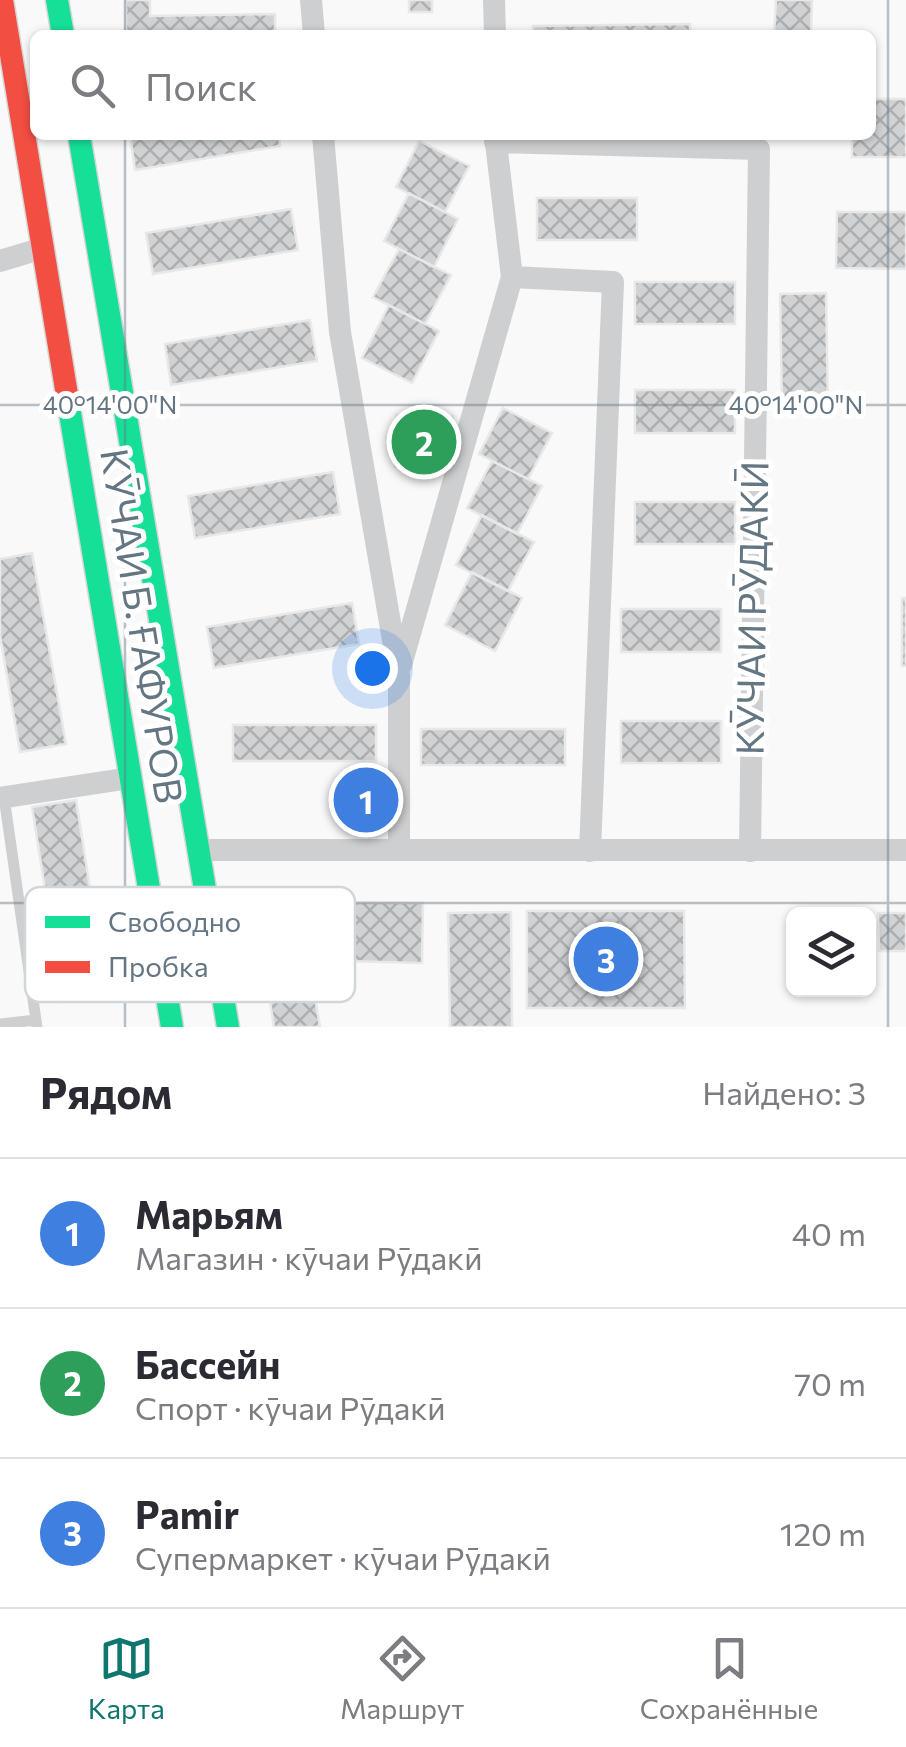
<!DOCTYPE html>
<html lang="ru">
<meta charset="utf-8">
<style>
:root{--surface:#fff;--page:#f7f7f7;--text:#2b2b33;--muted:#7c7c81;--line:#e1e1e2;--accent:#0f766e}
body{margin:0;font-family:Commissioner,sans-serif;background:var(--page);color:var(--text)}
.controls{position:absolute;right:30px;bottom:30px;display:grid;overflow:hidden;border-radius:15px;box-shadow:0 2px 8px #0004}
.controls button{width:90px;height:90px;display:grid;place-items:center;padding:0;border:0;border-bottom:2px solid var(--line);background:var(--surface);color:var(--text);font:50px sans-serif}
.you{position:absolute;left:372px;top:668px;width:35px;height:35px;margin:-25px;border:8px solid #fff;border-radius:50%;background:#1a73e8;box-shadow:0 0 0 15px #1a73e833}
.badge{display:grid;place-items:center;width:65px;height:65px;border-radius:50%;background:var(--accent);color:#fff;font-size:32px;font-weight:700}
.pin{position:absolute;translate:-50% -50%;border:5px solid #fff;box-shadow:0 2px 10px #0006}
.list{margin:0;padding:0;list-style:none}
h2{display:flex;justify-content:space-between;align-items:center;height:130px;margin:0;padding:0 40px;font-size:42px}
h2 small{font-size:32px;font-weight:400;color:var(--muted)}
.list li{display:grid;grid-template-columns:65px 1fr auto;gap:30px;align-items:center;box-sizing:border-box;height:150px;padding:0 40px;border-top:2px solid var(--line)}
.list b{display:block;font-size:38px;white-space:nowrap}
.list p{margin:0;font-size:32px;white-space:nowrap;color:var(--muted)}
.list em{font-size:32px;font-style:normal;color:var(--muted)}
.icon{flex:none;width:55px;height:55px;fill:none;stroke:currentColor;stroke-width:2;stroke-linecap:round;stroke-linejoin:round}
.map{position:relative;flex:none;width:906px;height:1027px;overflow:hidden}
.search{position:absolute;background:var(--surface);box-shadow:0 2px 8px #0004;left:30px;right:30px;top:30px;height:110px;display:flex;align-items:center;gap:25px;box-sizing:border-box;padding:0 35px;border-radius:15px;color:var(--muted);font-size:38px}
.sheet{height:580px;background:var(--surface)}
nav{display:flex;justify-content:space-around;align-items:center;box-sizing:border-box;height:140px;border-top:2px solid var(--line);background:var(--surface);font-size:28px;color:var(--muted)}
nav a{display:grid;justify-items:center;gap:5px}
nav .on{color:var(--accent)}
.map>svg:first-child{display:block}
.garden{fill:#e8ebe6}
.building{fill:url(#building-cross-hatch);stroke:#e8e8e8;stroke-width:2.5}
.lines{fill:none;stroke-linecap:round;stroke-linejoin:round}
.fast-casing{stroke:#d5d6d7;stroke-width:25}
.jam-casing{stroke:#d5d6d7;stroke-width:25}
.lane{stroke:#cecfd0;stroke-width:11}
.street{stroke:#cecfd0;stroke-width:22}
.fast{stroke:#16e098;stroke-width:22}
.jam{stroke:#f24e42;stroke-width:22}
.ticks{fill:none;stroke:#657683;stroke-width:2.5;stroke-opacity:0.45}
.labels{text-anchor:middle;stroke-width:10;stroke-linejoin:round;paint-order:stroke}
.street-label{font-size:38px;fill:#657683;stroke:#fff}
.key{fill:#fff;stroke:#d1d6da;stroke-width:2.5}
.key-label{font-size:28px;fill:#657683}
.ticks-label{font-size:25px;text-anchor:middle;fill:#657683;stroke:#fff;stroke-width:10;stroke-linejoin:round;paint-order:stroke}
</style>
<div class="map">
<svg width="906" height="1027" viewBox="0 0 906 1027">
<defs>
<pattern id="building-cross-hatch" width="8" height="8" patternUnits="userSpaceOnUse" patternTransform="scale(2.5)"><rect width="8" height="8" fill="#d0d2d3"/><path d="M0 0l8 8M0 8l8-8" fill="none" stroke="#acafb1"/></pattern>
</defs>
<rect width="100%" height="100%" fill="#f9f9f9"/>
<path class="garden" d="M395,414l59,1 -2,56 -58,-3z"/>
<path class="building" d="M126,0h24v16l125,-2v21h-149z
M409,0h23v12h-23z
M776,0h36l-1,35h-37z
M690,24v11h-157v-9z
M871,99h35v58h-54v-22h19z
M130,135h149l1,11 -145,24z
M419,141l50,25 -24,46 -49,-25z
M409,193l49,26 -24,48 -50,-26z
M537,198h100v42h-100z
M291,209l7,41 -145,24 -7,-41z
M837,212h69v57l-70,-1z
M399,249l52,26 -26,49 -52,-27z
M635,282h100v42h-100z
M826,293l2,112h-46l-2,-111z
M389,305l50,26 -27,52 -50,-25z
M310,320l7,41 -146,24 -6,-41z
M635,390h100v43h-100z
M503,408l49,25 -24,46 -49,-25z
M492,461l50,25 -25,48 -50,-26z
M333,472l7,42 -145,24 -7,-42z
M635,502h100v42h-100z
M482,515l52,27 -26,49 -52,-26z
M32,553l34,191 -46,8 -20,-117v-76z
M472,572l50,26 -27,53 -50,-26z
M902,598h4v68h-4z
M352,603l7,41 -145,24 -7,-41z
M621,609h100v43h-100z
M621,721h100v42h-100z
M233,725h143v36h-143z
M421,729h144v36h-144z
M76,800l31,195 -44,7 -31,-195z
M343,902l80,1 -1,60 -80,-2z
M527,911h157l1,97h-158z
M511,912l1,115h-62l-2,-114z
M878,913h28v38h-27z
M309,962l11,65h-46l-9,-58z"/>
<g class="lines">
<defs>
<path id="fast" d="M57,0l6,35
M79,135l149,892
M67,395l105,632"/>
<path id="jam" d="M2,0l65,395"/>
</defs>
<use href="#fast" class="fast-casing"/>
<use href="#jam" class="jam-casing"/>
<path class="lane" d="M4,797l33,230
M0,1024l36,-4"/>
<path class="street" d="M311,0l3,35
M494,0l1,35
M323,135l17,197 59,343v175
M495,142l264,7 -9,702
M0,261l43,-13
M512,277l101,5 -23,569
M401,665l111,-388 -17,-142
M0,798l130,-20
M198,850h708"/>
<use href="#fast" class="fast"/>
<use href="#jam" class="jam"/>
</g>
<path class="ticks" d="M125,0v35M888,0v1027M125,135v892M0,405h906M0,903h906"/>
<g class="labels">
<g class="street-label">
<text transform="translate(753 608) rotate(-89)" y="13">КӮЧАИ РӮДАКӢ</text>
<text transform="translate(141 626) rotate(81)" y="13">КӮЧАИ Б. ҒАФУРОВ</text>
</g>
</g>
<rect x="25" y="887" width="330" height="115" rx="15" class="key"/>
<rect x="45" y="916" width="45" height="12" fill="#16e098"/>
<rect x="45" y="961" width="45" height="12" fill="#f24e42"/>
<g class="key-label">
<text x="108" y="932">Свободно</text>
<text x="108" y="977">Пробка</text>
</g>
<g class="ticks-label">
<text x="110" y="414">40°14'00"N</text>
<text x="796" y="414">40°14'00"N</text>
</g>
</svg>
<div class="controls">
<button><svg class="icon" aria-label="layers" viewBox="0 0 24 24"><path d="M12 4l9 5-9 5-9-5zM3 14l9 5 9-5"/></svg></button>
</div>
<div class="you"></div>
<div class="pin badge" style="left:366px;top:800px;background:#3f7fe0">1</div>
<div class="pin badge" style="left:424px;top:442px;background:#2e9e5b">2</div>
<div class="pin badge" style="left:606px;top:959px;background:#3f7fe0">3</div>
<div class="search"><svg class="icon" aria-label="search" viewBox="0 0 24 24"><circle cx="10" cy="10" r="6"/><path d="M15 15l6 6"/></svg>Поиск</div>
</div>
<section class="sheet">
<h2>Рядом<small>Найдено: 3</small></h2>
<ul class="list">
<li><span class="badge" style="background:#3f7fe0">1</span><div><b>Марьям</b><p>Магазин · кӯчаи Рӯдакӣ</p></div><em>40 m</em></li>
<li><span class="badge" style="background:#2e9e5b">2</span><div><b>Бассейн</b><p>Спорт · кӯчаи Рӯдакӣ</p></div><em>70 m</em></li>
<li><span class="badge" style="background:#3f7fe0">3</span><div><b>Pamir</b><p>Супермаркет · кӯчаи Рӯдакӣ</p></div><em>120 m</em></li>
</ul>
</section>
<nav>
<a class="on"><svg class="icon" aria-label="map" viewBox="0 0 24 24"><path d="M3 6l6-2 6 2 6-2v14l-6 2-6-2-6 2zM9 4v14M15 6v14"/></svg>Карта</a>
<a><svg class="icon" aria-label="directions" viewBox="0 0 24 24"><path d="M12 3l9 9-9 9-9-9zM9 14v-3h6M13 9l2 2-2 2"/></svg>Маршрут</a>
<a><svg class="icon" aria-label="saved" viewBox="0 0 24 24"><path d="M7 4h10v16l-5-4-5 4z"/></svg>Сохранённые</a>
</nav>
